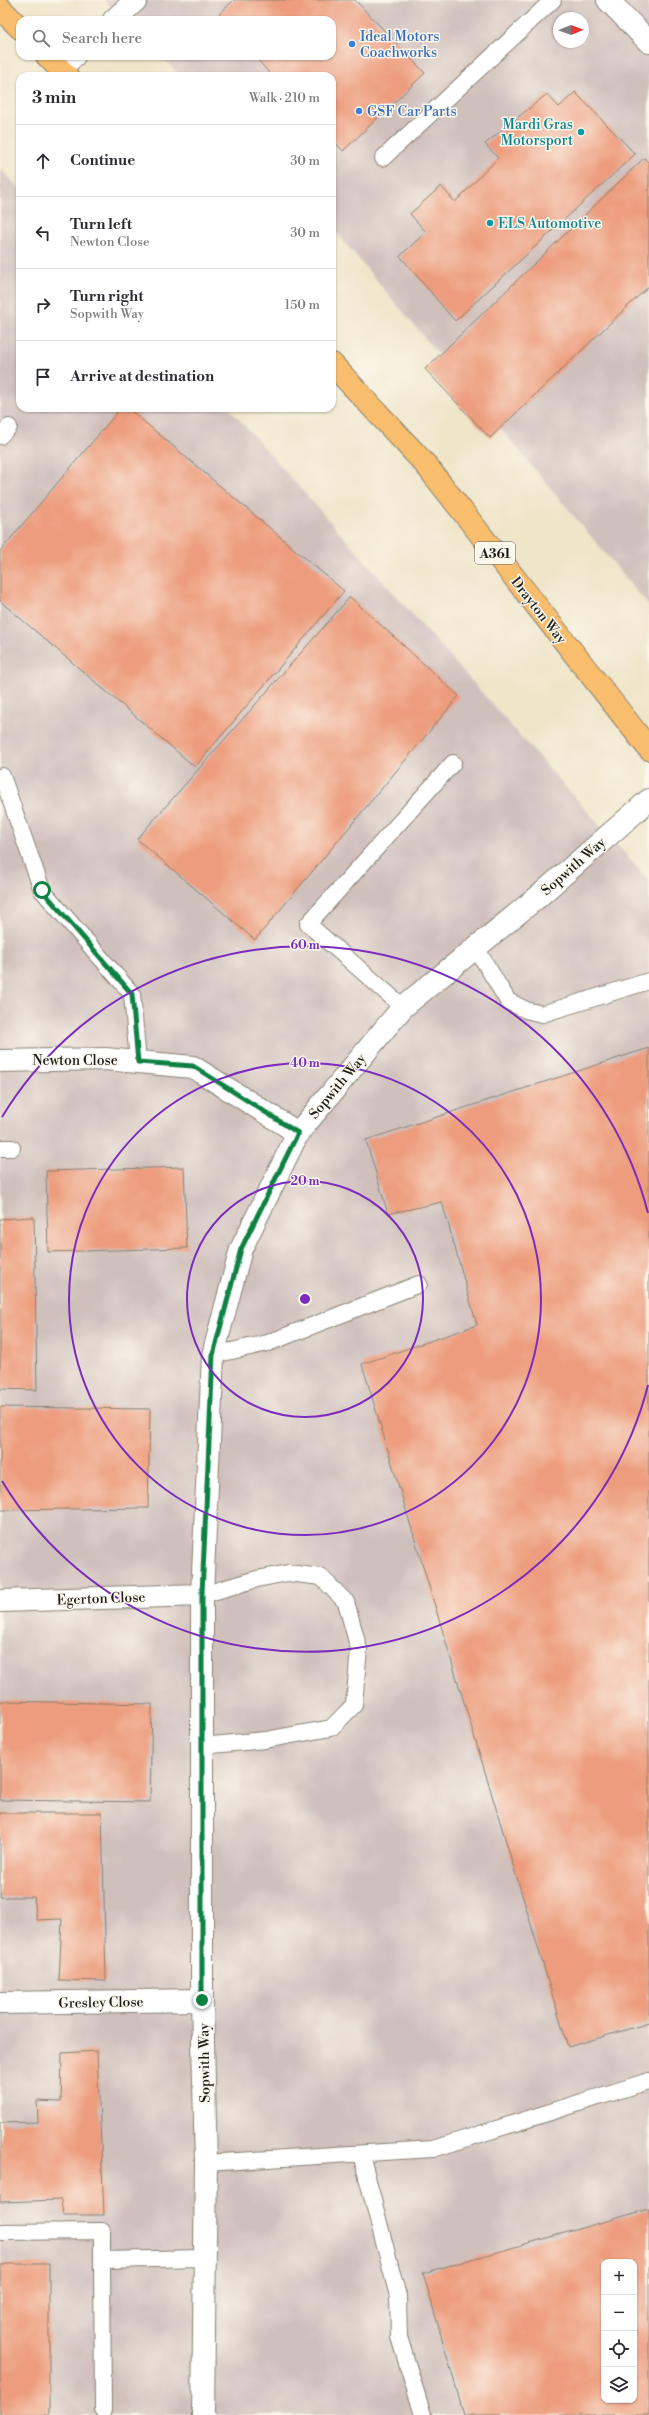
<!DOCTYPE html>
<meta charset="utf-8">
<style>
:root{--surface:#fff;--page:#f2f2f3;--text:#2b2b33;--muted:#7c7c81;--line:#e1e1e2}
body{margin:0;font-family:"Libre Bodoni",serif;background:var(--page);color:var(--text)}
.controls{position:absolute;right:12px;bottom:12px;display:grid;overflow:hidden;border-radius:8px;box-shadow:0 1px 3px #0004}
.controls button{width:36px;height:36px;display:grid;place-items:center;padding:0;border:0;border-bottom:1px solid var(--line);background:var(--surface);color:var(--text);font:20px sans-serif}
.compass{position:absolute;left:553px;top:12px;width:36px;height:36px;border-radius:50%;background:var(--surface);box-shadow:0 1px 3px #0004;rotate:89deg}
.stop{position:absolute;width:12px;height:12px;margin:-9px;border:3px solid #0b8043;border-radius:50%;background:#fff}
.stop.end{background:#0b8043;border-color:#fff;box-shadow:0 1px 4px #0008}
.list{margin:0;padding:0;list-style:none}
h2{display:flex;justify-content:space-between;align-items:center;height:52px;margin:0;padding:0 16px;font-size:17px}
h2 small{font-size:13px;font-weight:400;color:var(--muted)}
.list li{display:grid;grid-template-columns:26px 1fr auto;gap:12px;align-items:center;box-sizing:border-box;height:72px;padding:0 16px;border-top:1px solid var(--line)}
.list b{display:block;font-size:15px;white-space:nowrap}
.list p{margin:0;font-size:13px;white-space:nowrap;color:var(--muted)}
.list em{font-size:13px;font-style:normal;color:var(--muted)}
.icon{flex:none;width:22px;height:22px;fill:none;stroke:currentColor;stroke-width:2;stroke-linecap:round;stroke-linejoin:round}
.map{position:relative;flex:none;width:649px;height:2415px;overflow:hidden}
.search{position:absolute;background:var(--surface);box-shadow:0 1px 3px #0004;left:16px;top:16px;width:320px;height:44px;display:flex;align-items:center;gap:10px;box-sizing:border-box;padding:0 14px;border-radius:12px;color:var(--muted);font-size:15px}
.panel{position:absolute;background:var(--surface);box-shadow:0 1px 3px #0004;left:16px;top:72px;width:320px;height:340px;border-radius:12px}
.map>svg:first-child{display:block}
.industrial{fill:#d0c0bc;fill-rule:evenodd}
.building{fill:#ed9c7d;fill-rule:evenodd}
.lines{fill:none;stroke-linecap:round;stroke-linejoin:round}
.service-casing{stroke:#868072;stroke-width:18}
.minor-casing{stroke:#868072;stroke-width:24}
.primary-casing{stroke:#868072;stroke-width:24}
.service{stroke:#fff;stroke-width:16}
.minor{stroke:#fff;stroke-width:22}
.primary{stroke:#f9be6d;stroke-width:22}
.route{stroke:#0b8043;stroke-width:5}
.ring{fill:none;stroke:#7b2cbf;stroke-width:2}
.shop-dot{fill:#3f7fe0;stroke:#fbf7ec;stroke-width:1.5}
.culture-dot{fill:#0f9aa8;stroke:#fbf7ec;stroke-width:1.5}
.labels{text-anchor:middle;stroke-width:3;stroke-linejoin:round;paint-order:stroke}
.shield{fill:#fbf7ec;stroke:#5f5e5a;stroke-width:1}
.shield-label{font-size:13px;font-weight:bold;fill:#1c1c1c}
.shop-label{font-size:14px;fill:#366cbe;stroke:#fbf7ec;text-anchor:start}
.culture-label{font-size:14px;fill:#0d838f;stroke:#fbf7ec;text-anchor:end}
.street-label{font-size:14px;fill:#1c1c1c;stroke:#fbf7ec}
.centre{fill:#7b2cbf;stroke:#fbf7ec;stroke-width:2}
.ring-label{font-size:12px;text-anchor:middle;font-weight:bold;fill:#7b2cbf;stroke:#fbf7ec;stroke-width:3;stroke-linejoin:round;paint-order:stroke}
</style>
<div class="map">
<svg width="649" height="2415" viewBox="0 0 649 2415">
<rect width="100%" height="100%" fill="#fbf7ec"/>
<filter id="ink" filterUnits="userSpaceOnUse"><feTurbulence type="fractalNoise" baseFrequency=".025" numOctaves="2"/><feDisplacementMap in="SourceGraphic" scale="8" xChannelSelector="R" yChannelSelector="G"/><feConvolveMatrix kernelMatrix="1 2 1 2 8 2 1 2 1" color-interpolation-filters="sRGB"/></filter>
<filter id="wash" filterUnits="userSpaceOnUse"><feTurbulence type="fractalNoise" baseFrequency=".012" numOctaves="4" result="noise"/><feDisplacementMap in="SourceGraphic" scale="16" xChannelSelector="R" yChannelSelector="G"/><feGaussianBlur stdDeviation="0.9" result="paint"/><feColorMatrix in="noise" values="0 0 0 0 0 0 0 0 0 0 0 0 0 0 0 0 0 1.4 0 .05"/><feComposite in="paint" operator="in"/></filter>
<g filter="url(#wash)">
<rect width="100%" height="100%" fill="#efe5c9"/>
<path class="industrial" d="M104,0h545v606l-317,-379v-151h-151l-20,-20h171v-36h-208zM559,18h24v24h-24z
M0,168l20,21v219h209l420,473v1534h-649zM604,2262h30v138h-30z"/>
<g id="blocks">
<path class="building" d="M234,0h121l70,73 -82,78 -11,-12v-63h-60l-18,-20h78v-36h-113l-3,-3z
M575,92l60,62 -180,167 -55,-65 26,-24 -16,-18 31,-28 14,16 43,-44 -13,-14 62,-50 12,13z
M644,158l5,5v123l-159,152 -65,-69z
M121,408h7l216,183 -149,176 -195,-166v-50z
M350,597l109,99 -204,244 -118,-101z
M649,1048v975l-81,24 -206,-683 115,-39 -35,-123 -54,12 -22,-74z
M184,1167l3,81 -139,4 -2,-81z
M34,1217l3,173 -37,-1v-170z
M0,1407l150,2 -2,99 -148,2z
M0,1701l152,3 -2,98 -150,-2z
M0,1813h102l4,168 -47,-1 3,-61 -25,1 -3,-23h-34z
M97,2051l7,164h-41l-2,-15 -61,2v-79l38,-1 -1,-21 24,1 1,-49z
M649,2209v206h-185l-41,-142zM604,2262h30v138h-30z
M0,2264h49v151h-49z"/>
</g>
</g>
<g filter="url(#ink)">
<use href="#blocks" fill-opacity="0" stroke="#868072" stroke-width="1"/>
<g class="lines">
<defs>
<path id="service" d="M383,158l170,-158
M0,436l9,-9
M2,776l40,114 90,104 6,68
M476,948l32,53 18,9 16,4 107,-33
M403,1007l-95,-83 145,-161
M0,1148h12
M213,1355l55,-12 151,-59
M202,1595l55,-16 31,-6 33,4 25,25 13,47 -5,56 -23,23 -66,12 -63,6
M361,2154l37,142 1,41 24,78
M206,2163l227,-14 216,-68
M0,2232l102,-1v29
M103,2410l-1,-150 103,-2"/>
<path id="minor" d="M608,0l41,42
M114,20l22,-20
M60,69l14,-13
M0,1061l105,-2 88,8 105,66
M0,1601l202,-6
M0,2003l202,-3
M203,2415l3,-252 -4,-163v-405l11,-240 28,-106 57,-116 105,-126 136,-111 110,-96"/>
<path id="primary" d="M0,8l20,20
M47,56l20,20
M332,364l94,101 223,284"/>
</defs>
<use href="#service" class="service-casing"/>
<use href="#minor" class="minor-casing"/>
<use href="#primary" class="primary-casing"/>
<use href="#service" class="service"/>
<use href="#minor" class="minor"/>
<use href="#primary" class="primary"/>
</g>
</g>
<g class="lines" filter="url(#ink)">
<path class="route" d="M42,890l90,104 6,68 55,4 105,67 -57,116 -28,106 -11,239v406"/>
</g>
<g class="ring">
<circle cx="305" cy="1299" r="118"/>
<circle cx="305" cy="1299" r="236"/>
<path d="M648 1385A354 354 0 0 1 2 1481M2 1117A354 354 0 0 1 648 1213"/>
</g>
<g class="shop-dot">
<circle cx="352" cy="44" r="4"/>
<circle cx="359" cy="111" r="4"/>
</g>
<g class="culture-dot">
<circle cx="581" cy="132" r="4"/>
<circle cx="490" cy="223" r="4"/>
</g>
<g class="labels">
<rect class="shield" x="475" y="542" width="40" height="22" rx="3"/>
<g class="shield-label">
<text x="495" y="558">A361</text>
</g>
<g class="shop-label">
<text x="360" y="41">Ideal Motors<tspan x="360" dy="16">Coachworks</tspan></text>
<text x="367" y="116">GSF Car Parts</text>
</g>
<g class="culture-label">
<text x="573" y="129">Mardi Gras<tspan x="573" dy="16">Motorsport</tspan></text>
<text x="498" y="228" text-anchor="start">ELS Automotive</text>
</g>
<g class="street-label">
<text transform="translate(539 610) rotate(52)" y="5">Drayton Way</text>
<text transform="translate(573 866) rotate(-41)" y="5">Sopwith Way</text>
<text x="75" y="1065">Newton Close</text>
<text transform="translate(337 1086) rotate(-50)" y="5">Sopwith Way</text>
<text transform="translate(101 1598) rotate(-2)" y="5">Egerton Close</text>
<text transform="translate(101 2002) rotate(-1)" y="5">Gresley Close</text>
<text transform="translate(204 2063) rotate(-91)" y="5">Sopwith Way</text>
</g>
</g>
<circle cx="305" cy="1299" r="6" class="centre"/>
<g class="ring-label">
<text x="305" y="949">60 m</text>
<text x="305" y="1067">40 m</text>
<text x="305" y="1185">20 m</text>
</g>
</svg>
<div class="controls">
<button>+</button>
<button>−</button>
<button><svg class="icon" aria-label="locate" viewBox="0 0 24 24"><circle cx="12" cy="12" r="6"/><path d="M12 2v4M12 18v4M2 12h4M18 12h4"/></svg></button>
<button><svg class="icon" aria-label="layers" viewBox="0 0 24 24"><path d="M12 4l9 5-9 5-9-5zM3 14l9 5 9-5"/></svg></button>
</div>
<svg class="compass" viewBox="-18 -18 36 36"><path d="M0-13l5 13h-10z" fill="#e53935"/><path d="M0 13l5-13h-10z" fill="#7c7c81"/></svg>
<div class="stop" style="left:42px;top:890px"></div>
<div class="stop end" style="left:202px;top:2000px"></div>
<div class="search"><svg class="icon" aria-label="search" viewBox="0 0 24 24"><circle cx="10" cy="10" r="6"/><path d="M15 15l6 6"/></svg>Search here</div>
<section class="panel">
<h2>3 min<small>Walk · 210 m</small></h2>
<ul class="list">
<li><svg class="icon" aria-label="ahead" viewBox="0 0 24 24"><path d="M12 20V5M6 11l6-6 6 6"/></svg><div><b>Continue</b></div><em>30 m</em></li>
<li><svg class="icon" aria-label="left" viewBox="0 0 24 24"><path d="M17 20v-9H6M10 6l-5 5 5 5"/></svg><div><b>Turn left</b><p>Newton Close</p></div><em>30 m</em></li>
<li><svg class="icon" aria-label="right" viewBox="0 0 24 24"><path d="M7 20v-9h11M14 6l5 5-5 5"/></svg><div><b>Turn right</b><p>Sopwith Way</p></div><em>150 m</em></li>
<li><svg class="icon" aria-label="arrive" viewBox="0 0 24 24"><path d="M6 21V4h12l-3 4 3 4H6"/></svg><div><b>Arrive at destination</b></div></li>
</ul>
</section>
</div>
